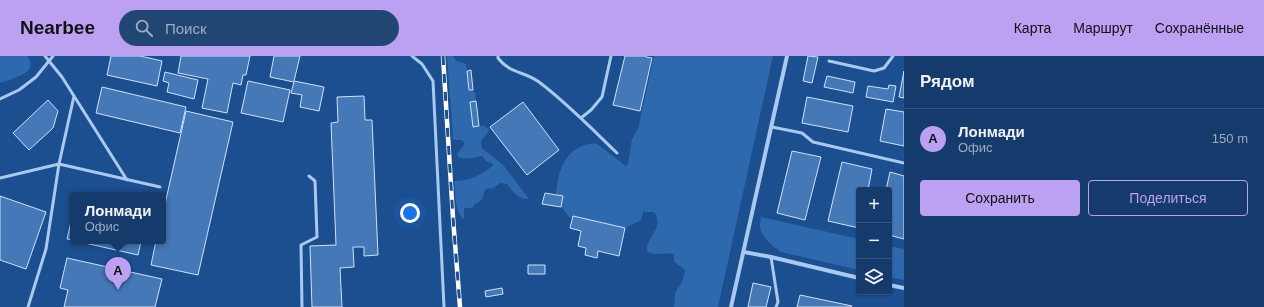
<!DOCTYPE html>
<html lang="ru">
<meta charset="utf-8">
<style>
:root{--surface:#143b6b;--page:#214673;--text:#f1f3f6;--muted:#9dadc1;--line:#33557e;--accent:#bca0f2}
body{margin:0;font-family:Helvetica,sans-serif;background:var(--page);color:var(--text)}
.controls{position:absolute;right:12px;bottom:12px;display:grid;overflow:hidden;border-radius:4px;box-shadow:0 1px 3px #0004}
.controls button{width:36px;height:36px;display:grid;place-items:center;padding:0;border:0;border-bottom:1px solid var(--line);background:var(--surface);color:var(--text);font:20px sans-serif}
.you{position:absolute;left:410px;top:157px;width:14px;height:14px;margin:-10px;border:3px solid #fff;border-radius:50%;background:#1a73e8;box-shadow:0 0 0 6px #1a73e833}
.badge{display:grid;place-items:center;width:26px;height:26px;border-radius:50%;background:var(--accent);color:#111;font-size:13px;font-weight:700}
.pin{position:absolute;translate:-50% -33px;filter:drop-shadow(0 1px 2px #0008)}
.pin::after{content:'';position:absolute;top:21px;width:14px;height:12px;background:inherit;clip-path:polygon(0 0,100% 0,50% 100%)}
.popup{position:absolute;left:70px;top:136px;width:96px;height:52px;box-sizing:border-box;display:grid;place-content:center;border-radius:4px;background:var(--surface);filter:drop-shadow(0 1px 3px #0005);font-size:13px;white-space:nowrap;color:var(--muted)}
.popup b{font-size:15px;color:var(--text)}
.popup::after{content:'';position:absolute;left:50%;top:100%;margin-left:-8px;border:8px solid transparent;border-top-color:var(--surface)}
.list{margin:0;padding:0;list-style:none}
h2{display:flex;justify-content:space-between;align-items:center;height:52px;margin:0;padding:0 16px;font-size:17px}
h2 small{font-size:13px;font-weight:400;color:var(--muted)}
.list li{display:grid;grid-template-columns:26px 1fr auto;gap:12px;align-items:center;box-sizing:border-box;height:60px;padding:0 16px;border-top:1px solid var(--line)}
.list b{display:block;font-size:15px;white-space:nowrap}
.list p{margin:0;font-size:13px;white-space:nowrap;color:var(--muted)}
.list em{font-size:13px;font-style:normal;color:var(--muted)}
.actions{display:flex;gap:8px;padding:12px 16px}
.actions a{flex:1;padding:9px 0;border:1px solid var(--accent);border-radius:4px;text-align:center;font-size:14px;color:var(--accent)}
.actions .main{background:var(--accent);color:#111}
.icon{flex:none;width:22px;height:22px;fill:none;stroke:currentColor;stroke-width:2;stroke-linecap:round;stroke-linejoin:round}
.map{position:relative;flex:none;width:904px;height:251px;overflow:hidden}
header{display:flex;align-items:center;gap:24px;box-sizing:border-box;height:56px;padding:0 20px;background:var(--accent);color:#111}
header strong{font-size:19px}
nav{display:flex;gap:22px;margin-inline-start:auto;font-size:14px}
.search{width:280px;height:36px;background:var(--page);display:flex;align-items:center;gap:10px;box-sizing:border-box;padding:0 14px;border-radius:22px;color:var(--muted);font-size:15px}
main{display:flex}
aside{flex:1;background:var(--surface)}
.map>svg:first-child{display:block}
.green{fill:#2e69ad}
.building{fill:#4478b7;stroke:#cfe3fa}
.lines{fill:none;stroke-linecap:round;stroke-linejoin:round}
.service{stroke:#a9c9ee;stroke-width:3}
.minor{stroke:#a9c9ee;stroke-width:4}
.rail-casing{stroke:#fff;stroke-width:4.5}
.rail{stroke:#1b4f8f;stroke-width:3;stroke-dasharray:9;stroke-linecap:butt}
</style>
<header>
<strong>Nearbee</strong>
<div class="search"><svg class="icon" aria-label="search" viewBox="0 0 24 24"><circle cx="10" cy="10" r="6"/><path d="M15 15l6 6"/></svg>Поиск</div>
<nav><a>Карта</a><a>Маршрут</a><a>Сохранённые</a></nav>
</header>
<main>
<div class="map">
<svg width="904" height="251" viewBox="0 0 904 251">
<rect width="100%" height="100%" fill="#1b4f8f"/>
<path class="green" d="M0,0h27c14,17 -16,23 -27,27z
M447,0h6l3,5 10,3 3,26h4l2,3 1,8 -6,1 3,25 10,-1 6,3 -2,5 -6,7 1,7 22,18 25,33c-12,0 -15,-7 -22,-15l-7,-1 -7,5 -8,1 -3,11 -7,4 -3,4h-8v11c-10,-7 -8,-26 -10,-37l1,-1c14,0 28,-6 38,-16l-1,-2 -5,-1 -5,-6c-8,2 -16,4 -24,1l-1,-3 8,-10 -3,-4h-8l-1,-2z
M654,0h119l-55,251h-44l1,-14 7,-11 3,-10 -1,-3 -10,-7v-8c-9,-2 -19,3 -27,-3 -3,-12 19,-23 7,-39h-8l-2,-2 -3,10 -16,8 -55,-10 -9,-11 2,-11 -7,-1c1,-20 7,-42 28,-50 5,-1 8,-2 13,-1l29,22 2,-2 4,-25 6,-10z
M761,161l98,22v31l-78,-18c-7,-5 -20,-15 -21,-25 -1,-2 1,-7 1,-10z
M889,190l15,3v31l-15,-3z"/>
<path class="building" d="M111,0h29l22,5 -5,25 -50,-11z
M181,0h69l-4,19h-3l-2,10 -8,-2 -6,30 -25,-5 6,-29 -30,-6z
M274,0h26l-6,25 30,6 -5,24 -19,-4 2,-12 -11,-2 3,-11 -24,-5z
M625,0h21v1l6,1 -12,53 -27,-6z
M808,0l10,1 -6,26 -9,-2z
M471,14l2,20h-4l-2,-19z
M904,15v27l-5,-1z
M165,16l33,8 -4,19 -27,-7 2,-9 -6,-2z
M827,20l28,6 -2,11 -29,-6z
M248,25l42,9 -7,32 -42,-9z
M889,29l7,1 -3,16 -27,-5 2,-11 20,3z
M102,31l84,20 -6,26 -84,-20z
M364,40l1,24h7l6,135 -14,1v-9h-11l1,20 -14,1 2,39h-30l-2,-61 26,-1 -5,-122 7,-1 -1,-25z
M807,41l46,9 -5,26 -46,-9z
M48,44l10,11 -5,17 -24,22 -16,-17z
M476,45l3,25 -6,1 -3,-25z
M523,46l36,48 -32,25 -37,-48z
M886,53l18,3v34l-24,-5z
M186,55l47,11 -35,153 -47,-10 5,-24h7v-28z
M792,95l29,6 -16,63 -28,-7z
M842,106l30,7 -4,21h-9v38l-31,-7z
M890,116l14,4v63l-15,-4v-45h-3z
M545,137l18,3 -2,11 -19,-3z
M0,140l46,16 -20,57 -26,-9z
M573,160l52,12 -6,28 -21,-5 -1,7 -12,-3 1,-7 -8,-2 3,-15 -11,-3z
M71,166l2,1v17l-6,-1z
M76,185h65l-3,14z
M67,202l95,21 -7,28h-91l4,-17 -8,-2z
M528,209h17v9h-17z
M753,227l18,4 -5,20h-18z
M502,232l1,6 -17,3 -1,-6z
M800,239l52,11 -1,1h-54z"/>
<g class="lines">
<path class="service" d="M45,0l17,21 65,103
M412,0l10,8 11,17 11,226
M498,0v2c12,16 26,13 41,24 28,21 53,47 78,71
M829,5l45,10 10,-3 9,-12
M0,43l19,-9 17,-13 17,-21
M581,62l10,-8 11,-13 9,-41
M772,71l30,6 11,9 91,21
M0,122l59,-14 101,23
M771,201l7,45 -2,5
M28,251l18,-58 13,-85 15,-68
M302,251l-1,-62 16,-8 -2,-56 -6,-5"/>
<path class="minor" d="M744,196l27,5 88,21
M889,229l15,3
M731,251l56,-251"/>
<defs>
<path id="rail" d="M443,0l10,162 7,89"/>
</defs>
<use href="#rail" class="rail-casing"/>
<use href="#rail" class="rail"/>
</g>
</svg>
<div class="controls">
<button>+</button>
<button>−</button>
<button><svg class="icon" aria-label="layers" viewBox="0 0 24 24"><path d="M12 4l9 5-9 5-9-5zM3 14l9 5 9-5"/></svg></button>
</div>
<div class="you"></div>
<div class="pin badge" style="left:118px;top:234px">A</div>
<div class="popup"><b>Лонмади</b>Офис</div>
</div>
<aside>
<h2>Рядом<small></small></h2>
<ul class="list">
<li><span class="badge">A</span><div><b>Лонмади</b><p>Офис</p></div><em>150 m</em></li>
</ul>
<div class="actions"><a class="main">Сохранить</a><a>Поделиться</a></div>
</aside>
</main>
